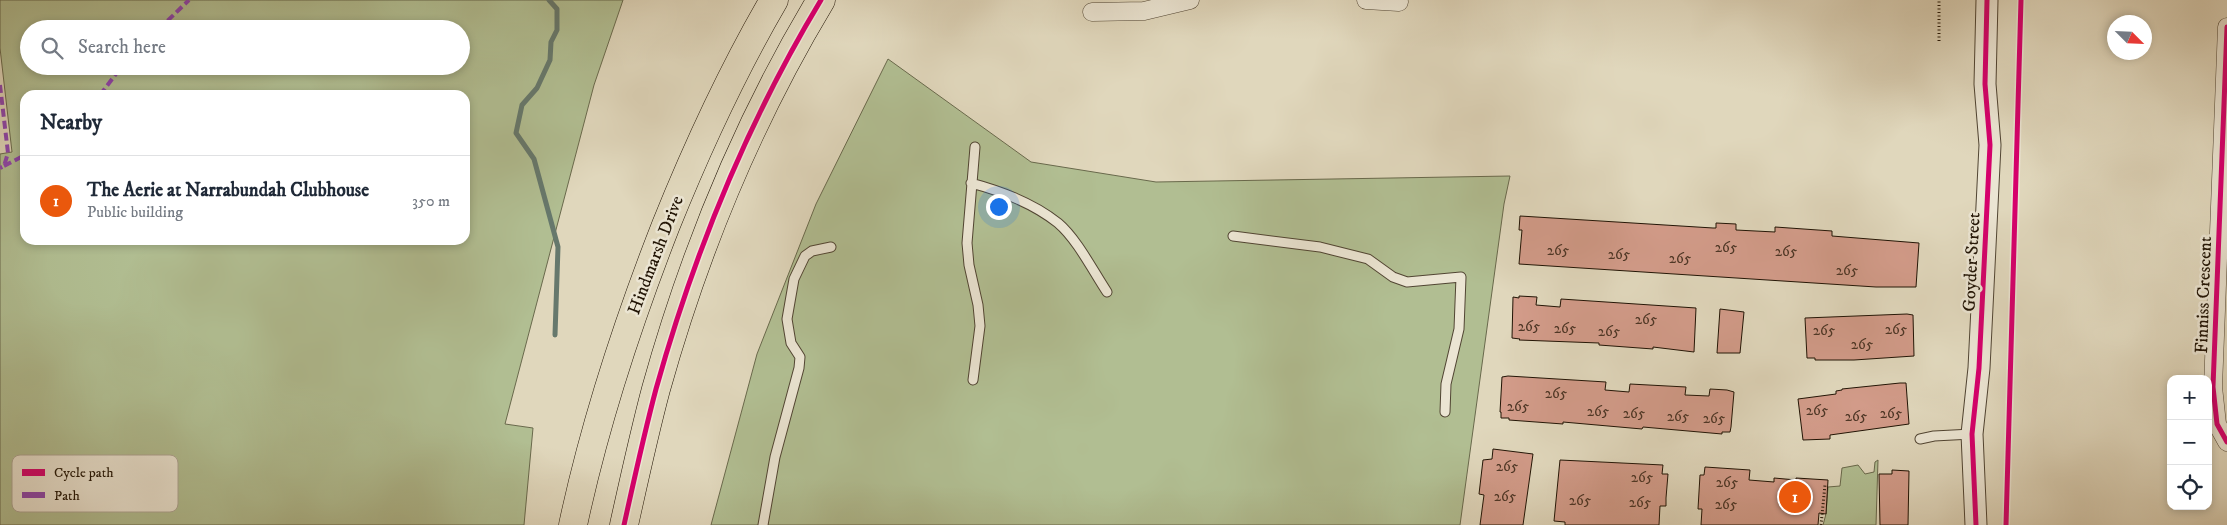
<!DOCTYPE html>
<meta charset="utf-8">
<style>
:root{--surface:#fff;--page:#f2f2f3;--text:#1f2937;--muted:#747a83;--line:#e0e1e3;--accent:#ea580c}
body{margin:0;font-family:"IM FELL DW Pica",serif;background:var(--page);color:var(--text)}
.controls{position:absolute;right:15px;bottom:15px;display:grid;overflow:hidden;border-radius:10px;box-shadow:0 2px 8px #0003}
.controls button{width:45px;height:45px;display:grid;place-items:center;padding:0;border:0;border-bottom:1px solid var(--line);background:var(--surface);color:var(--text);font:25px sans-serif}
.compass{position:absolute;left:2107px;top:15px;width:45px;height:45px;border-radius:50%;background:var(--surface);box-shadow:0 2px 8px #0003;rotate:114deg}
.you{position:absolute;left:998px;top:206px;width:18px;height:18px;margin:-12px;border:4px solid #fff;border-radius:50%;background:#1a73e8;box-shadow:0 0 0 8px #1a73e833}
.badge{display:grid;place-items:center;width:32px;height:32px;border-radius:50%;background:var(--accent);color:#fff;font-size:16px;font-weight:700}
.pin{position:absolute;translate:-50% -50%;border:2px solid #fff;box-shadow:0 1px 5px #0006}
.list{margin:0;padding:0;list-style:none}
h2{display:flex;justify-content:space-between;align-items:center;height:65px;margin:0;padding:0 20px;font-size:21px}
h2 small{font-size:16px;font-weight:400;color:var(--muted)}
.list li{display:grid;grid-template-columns:32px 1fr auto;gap:15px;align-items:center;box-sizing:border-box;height:90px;padding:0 20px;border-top:1px solid var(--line)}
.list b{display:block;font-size:19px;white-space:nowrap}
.list p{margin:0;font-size:16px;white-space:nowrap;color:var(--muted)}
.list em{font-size:16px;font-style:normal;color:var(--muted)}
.icon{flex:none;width:28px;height:28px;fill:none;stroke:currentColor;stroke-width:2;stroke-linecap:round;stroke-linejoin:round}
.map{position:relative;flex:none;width:2227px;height:525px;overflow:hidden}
.search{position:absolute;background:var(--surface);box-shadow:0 2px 8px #0003;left:20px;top:20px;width:450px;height:55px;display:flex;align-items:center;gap:12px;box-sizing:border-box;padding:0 18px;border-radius:28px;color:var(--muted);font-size:19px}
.panel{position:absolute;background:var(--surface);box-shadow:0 2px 8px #0003;left:20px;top:90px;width:450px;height:155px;border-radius:15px}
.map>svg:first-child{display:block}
.green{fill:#b1be92;stroke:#69694c;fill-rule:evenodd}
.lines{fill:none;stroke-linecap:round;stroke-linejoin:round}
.stream{stroke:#66786c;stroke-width:5}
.building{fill:#d29b89;stroke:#211405}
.service-casing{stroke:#514533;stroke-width:11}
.minor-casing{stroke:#514533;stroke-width:19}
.tertiary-casing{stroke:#514533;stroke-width:23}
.primary-casing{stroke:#211405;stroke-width:29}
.path{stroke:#211405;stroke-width:3;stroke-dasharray:1 2.5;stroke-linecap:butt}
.service{stroke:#ebe5d3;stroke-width:9}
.minor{stroke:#ebe5d3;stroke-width:18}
.tertiary{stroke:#ebe5d3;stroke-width:21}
.primary{stroke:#e0d7bc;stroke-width:28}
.quiet{stroke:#8e44ad;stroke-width:4;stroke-dasharray:8 4;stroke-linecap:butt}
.cycleway-casing{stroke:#ebe5d3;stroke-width:8}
.cycleway{stroke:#d6006c;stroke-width:5}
.labels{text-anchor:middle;stroke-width:5;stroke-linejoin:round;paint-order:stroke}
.number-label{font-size:15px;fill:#4d3626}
.street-label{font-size:18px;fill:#211405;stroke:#ebe5d3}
.key{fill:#ebe5d3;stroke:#aea695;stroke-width:1}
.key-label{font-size:14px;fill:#211405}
</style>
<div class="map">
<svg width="2227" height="525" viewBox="0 0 2227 525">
<rect width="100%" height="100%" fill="#e0d7bc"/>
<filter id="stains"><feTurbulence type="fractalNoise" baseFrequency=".004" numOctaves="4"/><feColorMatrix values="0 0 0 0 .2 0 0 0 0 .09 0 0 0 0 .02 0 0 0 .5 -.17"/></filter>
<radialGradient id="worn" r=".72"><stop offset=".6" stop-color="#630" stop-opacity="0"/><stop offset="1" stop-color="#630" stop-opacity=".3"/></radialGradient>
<path class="green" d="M0,0h623l-29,85 -89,339 28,4 -9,97h-524v-371l12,-2 -12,-104zM29,29h432v37h-432zM25,95h440v145h-440z
M888,59l143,103 125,20 354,-6 -6,28 -44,321h-749l46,-171 59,-150z
M1878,460l-2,65h-53l3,-11 2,-27 12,-1 2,-18 16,-3 7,9 9,-2 1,-10z"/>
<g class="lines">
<path class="stream" d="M549,0l8,9v21l-6,12 -1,18 -13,28 -15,17 -6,28 18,26 24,88 -3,88"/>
</g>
<path class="building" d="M1520,216l193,12h3v-5l20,1v6l39,2v-5l57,4v5l87,7 -3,44h-40l-357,-23 3,-34h-3z
M1519,296l18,1 -1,8 24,2 1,-8 135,9 -2,44 -41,-5v2l-54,-4v-2l-80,-3 1,-1 -8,-1 1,-41 6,1z
M1720,309l24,3 -4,41h-23z
M1907,314l6,1 1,41 -60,4h-39v-2h-8l-2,-40z
M1508,376l98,6 -1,8 24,2 1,-8 56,3 -1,8 24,1 1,-7 17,1 7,2 -3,35 -1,5h-8v2l-79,-7 -1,2 -79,-7v2l-54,-4v-2h-8v-6h-1l2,-35z
M1900,383h6l3,41 -79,11v4l-27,1 -5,-41 38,-5v-3l6,-1v-1z
M1493,449l40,5 -10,71h-43l4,-30 -5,-1 4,-34 9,-1z
M1560,460l103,5 -1,9h6l-2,24v8h-6l-1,19h-94v-3l-11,-1z
M1705,467l45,3 -1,10 25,2v-4l22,2v-2l32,2 -2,34 -7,-1 -1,12h-117l1,-16h-4l2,-34h4z
M1892,470l17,1 -1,54h-28l-1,-51h13z"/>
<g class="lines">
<defs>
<path id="service" d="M971,183c30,8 62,20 87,40 19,16 35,48 49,69
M1233,236l87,11 48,12 25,18 14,5 54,-5 -2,52 -13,55 -1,28
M973,380l7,-54 -2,-21 -9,-40 -2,-22 8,-96
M1920,439l14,-3 38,-2
M763,525l12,-68 24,-89 1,-11 -9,-14 -4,-24 7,-40 11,-23 7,-5 19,-4"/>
<path id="minor" d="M1366,0l33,2
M1092,12l52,-1 46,-11
M2227,27l-14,360 4,37 10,18"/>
<path id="tertiary" d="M1976,525l-4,-91 7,-66 11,-223 -5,-61 2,-84"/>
<path id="primary" d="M573,525c22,-103 55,-203 93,-300 31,-77 66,-153 108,-225
M624,525c10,-45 20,-91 32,-136 38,-136 92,-268 165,-389"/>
</defs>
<use href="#service" class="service-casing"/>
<use href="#minor" class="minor-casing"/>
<use href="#tertiary" class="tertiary-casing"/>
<use href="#primary" class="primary-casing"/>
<path class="path" d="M1939,41v-41
M1821,525l4,-40"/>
<use href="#service" class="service"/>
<use href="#minor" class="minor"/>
<use href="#tertiary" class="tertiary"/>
<use href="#primary" class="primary"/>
<path class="quiet" d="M159,29l30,-29
M0,85l8,68 -4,13 -4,2
M100,95l22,-29
M4,166l21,-11"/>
<defs>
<path id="cycleway" d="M2227,27l-14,360 4,37 10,18
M624,525c10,-45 20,-91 32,-136 38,-136 92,-268 165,-389
M1976,525l-4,-91 7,-66 11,-223 -5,-61 2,-84
M2006,525l15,-525"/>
</defs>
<use href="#cycleway" class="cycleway-casing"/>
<use href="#cycleway" class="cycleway"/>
</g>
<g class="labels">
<g class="number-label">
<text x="1726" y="252">265</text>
<text x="1558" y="255">265</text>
<text x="1786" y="256">265</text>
<text x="1619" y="259">265</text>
<text x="1680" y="263">265</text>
<text x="1847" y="275">265</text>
<text x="1646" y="324">265</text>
<text x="1529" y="331">265</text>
<text x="1565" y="333">265</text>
<text x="1896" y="334">265</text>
<text x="1824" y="335">265</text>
<text x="1609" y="336">265</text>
<text x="1862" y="349">265</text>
<text x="1556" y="398">265</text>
<text x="1518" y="411">265</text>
<text x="1817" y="415">265</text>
<text x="1598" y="416">265</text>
<text x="1634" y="418">265</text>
<text x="1891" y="418">265</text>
<text x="1678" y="421">265</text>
<text x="1856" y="421">265</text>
<text x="1714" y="423">265</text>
<text x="1507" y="471">265</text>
<text x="1642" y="482">265</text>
<text x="1727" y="487">265</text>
<text x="1505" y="501">265</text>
<text x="1580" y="505">265</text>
<text x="1640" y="507">265</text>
<text x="1726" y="509">265</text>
</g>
<g class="street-label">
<text transform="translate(655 255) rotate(-69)" y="6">Hindmarsh Drive</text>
<text transform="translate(1971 262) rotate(-87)" y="6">Goyder Street</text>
<text transform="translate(2203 295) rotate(-88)" y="6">Finniss Crescent</text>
</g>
</g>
<rect x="12" y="455" width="166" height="57" rx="8" class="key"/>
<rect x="22" y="469" width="23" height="7" fill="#d6006c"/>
<rect x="22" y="492" width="23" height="6" fill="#8e44ad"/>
<g class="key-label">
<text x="54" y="477">Cycle path</text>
<text x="54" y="500">Path</text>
</g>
<rect width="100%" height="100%" filter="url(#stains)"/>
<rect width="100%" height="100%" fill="url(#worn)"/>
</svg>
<div class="controls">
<button>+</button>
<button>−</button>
<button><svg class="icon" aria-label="locate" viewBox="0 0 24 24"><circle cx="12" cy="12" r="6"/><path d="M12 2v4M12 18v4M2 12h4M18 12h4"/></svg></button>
</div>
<svg class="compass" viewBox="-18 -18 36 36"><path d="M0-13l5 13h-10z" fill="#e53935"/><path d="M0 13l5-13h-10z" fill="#747a83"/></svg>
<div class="you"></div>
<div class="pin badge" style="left:1795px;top:497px">1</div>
<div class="search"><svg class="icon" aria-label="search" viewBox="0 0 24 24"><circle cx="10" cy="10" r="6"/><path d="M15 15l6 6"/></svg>Search here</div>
<section class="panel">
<h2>Nearby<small></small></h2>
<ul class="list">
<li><span class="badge">1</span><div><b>The Aerie at Narrabundah Clubhouse</b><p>Public building</p></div><em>350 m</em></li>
</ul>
</section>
</div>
